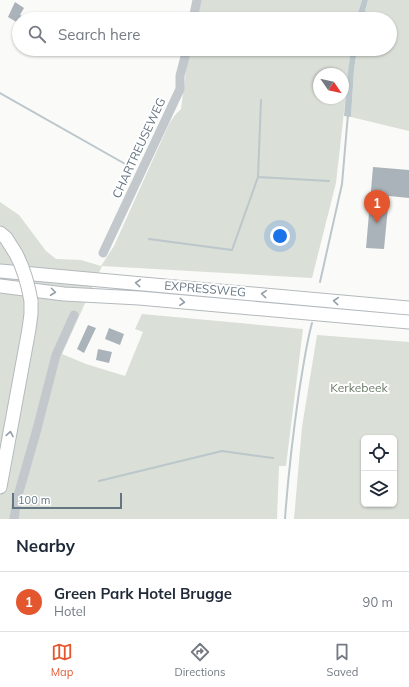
<!DOCTYPE html>
<style>
:root{--surface:#fff;--page:#f6f6f7;--text:#1f2937;--muted:#747a83;--line:#e0e1e3;--accent:#e4572e}
body{margin:0;font-family:Mulish,sans-serif;background:var(--page);color:var(--text)}
.controls{position:absolute;right:12px;bottom:12px;display:grid;overflow:hidden;border-radius:6px;box-shadow:0 1px 3px #0004}
.controls button{width:36px;height:36px;display:grid;place-items:center;padding:0;border:0;border-bottom:1px solid var(--line);background:var(--surface);color:var(--text);font:20px sans-serif}
.compass{position:absolute;left:313px;top:68px;width:36px;height:36px;border-radius:50%;background:var(--surface);box-shadow:0 1px 3px #0004;rotate:124deg}
.scale{position:absolute;left:12px;bottom:10px;width:110px;box-sizing:border-box;padding-left:4px;border:2px solid #657683;border-top:0;font-size:11px;line-height:14px;white-space:nowrap;color:#657683;-webkit-text-stroke:3px #fff;paint-order:stroke}
.you{position:absolute;left:280px;top:236px;width:14px;height:14px;margin:-10px;border:3px solid #fff;border-radius:50%;background:#1a73e8;box-shadow:0 0 0 6px #1a73e833}
.badge{display:grid;place-items:center;width:26px;height:26px;border-radius:50%;background:var(--accent);color:#fff;font-size:13px;font-weight:700}
.pin{position:absolute;translate:-50% -33px;filter:drop-shadow(0 1px 2px #0008)}
.pin::after{content:'';position:absolute;top:21px;width:14px;height:12px;background:inherit;clip-path:polygon(0 0,100% 0,50% 100%)}
.list{margin:0;padding:0;list-style:none}
h2{display:flex;justify-content:space-between;align-items:center;height:52px;margin:0;padding:0 16px;font-size:17px}
h2 small{font-size:13px;font-weight:400;color:var(--muted)}
.list li{display:grid;grid-template-columns:26px 1fr auto;gap:12px;align-items:center;box-sizing:border-box;height:60px;padding:0 16px;border-top:1px solid var(--line)}
.list b{display:block;font-size:15px;white-space:nowrap}
.list p{margin:0;font-size:13px;white-space:nowrap;color:var(--muted)}
.list em{font-size:13px;font-style:normal;color:var(--muted)}
.icon{flex:none;width:22px;height:22px;fill:none;stroke:currentColor;stroke-width:2;stroke-linecap:round;stroke-linejoin:round}
.map{position:relative;flex:none;width:409px;height:519px;overflow:hidden}
.search{position:absolute;background:var(--surface);box-shadow:0 1px 3px #0004;left:12px;right:12px;top:12px;height:44px;display:flex;align-items:center;gap:10px;box-sizing:border-box;padding:0 14px;border-radius:22px;color:var(--muted);font-size:15px}
.sheet{height:112px;background:var(--surface)}
nav{display:flex;justify-content:space-around;align-items:center;box-sizing:border-box;height:56px;border-top:1px solid var(--line);background:var(--surface);font-size:11px;color:var(--muted)}
nav a{display:grid;justify-items:center;gap:2px}
nav .on{color:var(--accent)}
.map>svg:first-child{display:block}
.green{fill:#dadfd7;fill-rule:evenodd}
.water{fill:#bbc7cb}
.lines{fill:none;stroke-linecap:round;stroke-linejoin:round}
.stream{stroke:#bbc7cb;stroke-width:2}
.building{fill:#aab3b9}
.highway-casing{stroke:#b4b9bd;stroke-width:15}
.minor{stroke:#c3c8cc;stroke-width:9}
.highway{stroke:#fff;stroke-width:13}
.highway-bridge-casing{stroke:#b4b9bd;stroke-width:15;stroke-linecap:butt}
.highway-bridge{stroke:#fff;stroke-width:13}
.oneway{stroke:#939fa8}
.labels{text-anchor:middle;stroke-width:4;stroke-linejoin:round;paint-order:stroke}
.street-label{font-size:12px;fill:#657683;stroke:#fff}
.park-label{font-size:12px;fill:#687a64;stroke:#fff}
</style>
<div class="map">
<svg width="409" height="519" viewBox="0 0 409 519">
<rect width="100%" height="100%" fill="#fafaf8"/>
<path class="green" d="M201,0h161l-6,19h-159z
M368,0h41v131l-58,-14 3,-47 3,-21h33v-30h-27z
M190,49h161l-15,134 -24,95 -210,-12 -40,88 24,10 39,12 18,-44 -8,-3 7,-15 161,15 -17,137h-7l-2,53h-277v-317l19,13 27,36 10,8 25,1 20,6 13,-20 55,-122 6,-9 6,-6 6,-46zM319,74h24v24h-24z
M317,335l92,7v177h-115l8,-92zM364,438h30v66h-30z"/>
<path class="water" d="M362,0h6l-5,19h-7z
M351,49h6l-3,21 -3,47 -7,-1 4,-44z"/>
<g class="lines">
<path class="stream" d="M0,93l127,72
M258,177l71,4
M149,239l83,11 26,-73 3,-77
M320,282l22,-98 6,-70
M99,481l123,-30 51,7
M285,519c3,-43 8,-85 14,-127 4,-24 7,-47 13,-69"/>
</g>
<path class="building" d="M15,2l9,6 -4,7 2,1 -4,7 -10,-6z
M373,167l36,3v28l-20,-2 -5,53 -18,-1z
M88,325l8,3 -12,25 -7,-4z
M109,328l15,6 -4,11 -15,-6z
M98,349l14,3 -3,11 -13,-3z"/>
<g class="lines">
<defs>
<path id="highway" d="M0,233l6,5 10,16
M0,271l409,37
M0,286l64,8 75,4 270,24
M0,487l29,-158 2,-15v-13"/>
</defs>
<use href="#highway" class="highway-casing"/>
<path class="minor" d="M193,19l4,-19
M103,253l77,-164v-13l7,-27
M14,519l3,-20 20,-70 19,-74 18,-40"/>
<use href="#highway" class="highway"/>
<defs>
<path id="highway-bridge" d="M16,254c8,15 12,30 15,47"/>
</defs>
<use href="#highway-bridge" class="highway-bridge-casing"/>
<use href="#highway-bridge" class="highway-bridge"/>
</g>
<defs><path id="oneway-chevron" d="M-2-3.5L2.5 0L-2 3.5" fill="none" stroke-width="1.6" stroke-linecap="round" stroke-linejoin="round"/></defs>
<g class="oneway">
<use href="#oneway-chevron" transform="translate(138 283) rotate(-175)"/>
<use href="#oneway-chevron" transform="translate(53 292) rotate(7)"/>
<use href="#oneway-chevron" transform="translate(264 294) rotate(-175)"/>
<use href="#oneway-chevron" transform="translate(336 301) rotate(-175)"/>
<use href="#oneway-chevron" transform="translate(182 302) rotate(5)"/>
<use href="#oneway-chevron" transform="translate(10 434) rotate(-80)"/>
</g>
<g class="labels">
<g class="street-label">
<text transform="translate(139 148) rotate(-65)" y="4">CHARTREUSEWEG</text>
<text transform="translate(205 289) rotate(5)" y="4">EXPRESSWEG</text>
</g>
<g class="park-label">
<text x="359" y="392">Kerkebeek</text>
</g>
</g>
</svg>
<div class="controls">
<button><svg class="icon" aria-label="locate" viewBox="0 0 24 24"><circle cx="12" cy="12" r="6"/><path d="M12 2v4M12 18v4M2 12h4M18 12h4"/></svg></button>
<button><svg class="icon" aria-label="layers" viewBox="0 0 24 24"><path d="M12 4l9 5-9 5-9-5zM3 14l9 5 9-5"/></svg></button>
</div>
<svg class="compass" viewBox="-18 -18 36 36"><path d="M0-13l5 13h-10z" fill="#e53935"/><path d="M0 13l5-13h-10z" fill="#747a83"/></svg>
<div class="scale">100 m</div>
<div class="you"></div>
<div class="pin badge" style="left:377px;top:223px">1</div>
<div class="search"><svg class="icon" aria-label="search" viewBox="0 0 24 24"><circle cx="10" cy="10" r="6"/><path d="M15 15l6 6"/></svg>Search here</div>
</div>
<section class="sheet">
<h2>Nearby<small></small></h2>
<ul class="list">
<li><span class="badge">1</span><div><b>Green Park Hotel Brugge</b><p>Hotel</p></div><em>90 m</em></li>
</ul>
</section>
<nav>
<a class="on"><svg class="icon" aria-label="map" viewBox="0 0 24 24"><path d="M3 6l6-2 6 2 6-2v14l-6 2-6-2-6 2zM9 4v14M15 6v14"/></svg>Map</a>
<a><svg class="icon" aria-label="directions" viewBox="0 0 24 24"><path d="M12 3l9 9-9 9-9-9zM9 14v-3h6M13 9l2 2-2 2"/></svg>Directions</a>
<a><svg class="icon" aria-label="saved" viewBox="0 0 24 24"><path d="M7 4h10v16l-5-4-5 4z"/></svg>Saved</a>
</nav>
